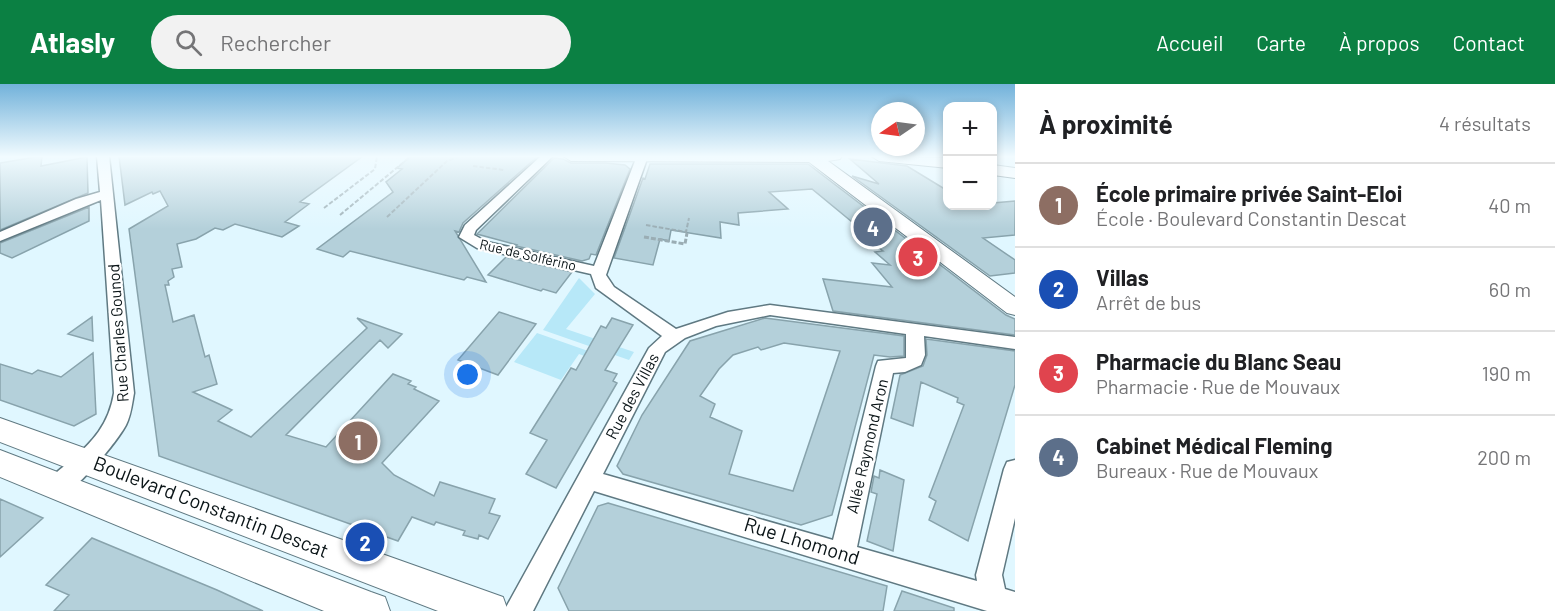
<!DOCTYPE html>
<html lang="fr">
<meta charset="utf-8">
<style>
:root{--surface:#fff;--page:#f2f2f2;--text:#202124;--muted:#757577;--line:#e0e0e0;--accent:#0b8043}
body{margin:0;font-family:Barlow,sans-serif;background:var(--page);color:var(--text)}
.controls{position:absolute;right:18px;top:18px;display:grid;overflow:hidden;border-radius:12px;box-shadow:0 3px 9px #0003}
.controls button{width:54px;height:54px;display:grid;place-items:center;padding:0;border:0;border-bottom:2px solid var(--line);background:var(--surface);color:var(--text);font:30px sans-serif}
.compass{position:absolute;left:871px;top:18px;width:54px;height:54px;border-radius:50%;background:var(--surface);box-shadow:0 3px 9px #0003;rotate:257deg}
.you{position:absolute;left:468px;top:291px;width:21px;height:21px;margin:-15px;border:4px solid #fff;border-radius:50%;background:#1a73e8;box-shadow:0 0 0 9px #1a73e833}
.badge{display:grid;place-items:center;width:39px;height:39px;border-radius:50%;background:var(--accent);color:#fff;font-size:20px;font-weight:700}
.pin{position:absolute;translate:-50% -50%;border:3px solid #fff;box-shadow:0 2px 6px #0006}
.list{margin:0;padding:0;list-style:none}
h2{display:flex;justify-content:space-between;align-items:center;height:78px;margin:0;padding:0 24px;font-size:26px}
h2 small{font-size:20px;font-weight:400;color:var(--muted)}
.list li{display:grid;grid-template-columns:39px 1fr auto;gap:18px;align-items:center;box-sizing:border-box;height:84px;padding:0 24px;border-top:2px solid var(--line)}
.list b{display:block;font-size:22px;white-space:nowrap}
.list p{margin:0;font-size:20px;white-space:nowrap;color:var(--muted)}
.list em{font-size:20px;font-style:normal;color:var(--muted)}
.icon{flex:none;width:33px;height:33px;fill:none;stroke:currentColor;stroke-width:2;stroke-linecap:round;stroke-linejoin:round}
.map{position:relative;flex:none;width:1015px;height:527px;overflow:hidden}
header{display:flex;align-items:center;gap:36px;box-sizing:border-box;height:84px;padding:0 30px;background:var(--accent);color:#fff}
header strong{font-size:28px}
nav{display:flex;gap:33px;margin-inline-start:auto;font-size:21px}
.search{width:420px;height:54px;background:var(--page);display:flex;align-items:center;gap:15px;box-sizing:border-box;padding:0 21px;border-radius:33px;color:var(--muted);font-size:22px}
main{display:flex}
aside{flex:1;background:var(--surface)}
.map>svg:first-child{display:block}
.green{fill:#b7e8f8}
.building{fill:#b4d0da;stroke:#88a3ac;stroke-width:1.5;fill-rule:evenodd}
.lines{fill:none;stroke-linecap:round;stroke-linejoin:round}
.street-casing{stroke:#5f7982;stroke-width:3}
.secondary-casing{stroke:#5f7982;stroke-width:2}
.path-far1{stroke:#9aadb4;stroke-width:2;stroke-dasharray:4.5 2;stroke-linecap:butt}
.path{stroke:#9aadb4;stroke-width:3;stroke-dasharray:5 2;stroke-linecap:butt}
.street{fill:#fff;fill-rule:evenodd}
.secondary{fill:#fff;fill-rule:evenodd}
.labels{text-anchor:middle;stroke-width:4.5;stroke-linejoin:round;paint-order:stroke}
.far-street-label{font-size:14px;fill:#091316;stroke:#fff}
.street-label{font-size:16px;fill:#091316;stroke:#fff}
.near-street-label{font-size:20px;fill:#091316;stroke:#fff}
</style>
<header>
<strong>Atlasly</strong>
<div class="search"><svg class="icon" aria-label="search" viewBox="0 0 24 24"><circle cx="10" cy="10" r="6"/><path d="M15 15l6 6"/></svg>Rechercher</div>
<nav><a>Accueil</a><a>Carte</a><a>À propos</a><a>Contact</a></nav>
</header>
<main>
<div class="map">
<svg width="1015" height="527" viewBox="0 0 1015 527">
<rect width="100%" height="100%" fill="#e0f7ff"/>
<path class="green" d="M579,194l16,16 -29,35 68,23 -5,8 -86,-30z
M537,249l71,25 -4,5 -25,-9 -18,26 -47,-18z"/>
<path class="building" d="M42,72l-1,10 46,-9 1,36 -88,37v-67z
M119,72h244l-63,46 9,2 -24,18 14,4 -17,11 -47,-13 -12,6 -8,-2 -19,11 -19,5 5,23 -10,2 2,8 -6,4 1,4h-4l8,37 21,-7 11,42 4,-2 8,29 -24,8 39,18 -14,11 33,16 116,-109 -10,-10 45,16 -14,14 -8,-8 -94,95 40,12 67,-73 18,7 -3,3 8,3 -2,2 25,12 -57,62 12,12 40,21 6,-14 55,17 -6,14 11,3 -12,23 -9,-4 -1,4 -15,-4 2,-4 -29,-9 -2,3 -22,-8 -14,24 -239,-85 -30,-227 39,-23 -8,-15 -7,3 -1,-2 -27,13z
M411,72h127l-75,67 -4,9 -4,-1 31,51 -19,-5 -3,3 -114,-29 -7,6 -26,-8 76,-57 -7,-10 16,-13 -5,-1z
M554,74l9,1 8,4h35l19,2 5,4 -34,86 -5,-1 -2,5 -7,2 -66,-15 1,-1 -40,-11z
M850,75l57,7 41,25v15h45v-3l22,-2v34l-32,3 32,22v13l-25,3 -138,-100 27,8z
M650,80h158l198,151 9,4v16l-182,-24 -10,-32 69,8 -20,-24 18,2 -15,-13 8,-1 -25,-19 5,-1 -51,-42 -43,3 19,17 -50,4 1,12 -19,-3 1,16 -50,-8 -2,11 -9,-2 -7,26 -39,-7 29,-80 2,1z
M89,123v14l-77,37 -12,-5v-10z
M506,173l66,15 -16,21 -13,-4 -2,2 -53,-16z
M499,228l37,12 -38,51 -40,-15z
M92,233l1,24 -25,-7z
M612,234l21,7 -28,45 12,4 -4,7 4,2 -61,105 -30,-14 21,-34 -17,-7 41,-65 5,2 25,-44 5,2z
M765,234l139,18v20l-14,1 -16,-2 -42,160 -31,10 -178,-51 -6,-8 25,-51 48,-74zM784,259l56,8 -47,140 -64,-17 13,-43 -32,-14 5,-13 -15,-8 19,-27 14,-14 25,-8 3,3z
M926,255l89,12v34l-47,156 -39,-21 7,-19 -7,-4 35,-92 -7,-3 1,-4 -37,-16 -8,44 -22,-8 9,-43 23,-9 4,-11z
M93,269l3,61 -22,12 -74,-26v-36l32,10 6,-4 23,7z
M880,386l24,10 -11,71 -26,-10 10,-47 -6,-2 3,-16 5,2z
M0,415l43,19 -43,39z
M608,419l279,83 -4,25h-314l-11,-23 40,-82z
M92,454l125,52 46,21h-209l15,-16 -23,-10z
M902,507l52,17v3h-60z"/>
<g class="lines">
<defs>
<path id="street" d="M97,72h12l25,237c-2,11 -3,22 -8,32 -8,15 -51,69 -67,70 -2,0 -7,-2 -9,-3l-3,-7c4,-10 14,-16 22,-23 24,-20 40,-38 45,-69l-13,-193 -101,41v-9l76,-33 24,-7z
M541,72h12l-77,74 -2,5 13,7 107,24 43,-110h11l-42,119 8,12 62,42 52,-17 42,-7 245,32v12l-91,-13 1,19 -4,10 -16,7 -12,1 -36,174 120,34 -1,-6 28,-106 3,-7 8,-2v58l-13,57 3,14 10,3v19h-28l-393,-120 -61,120h-29l145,-263 13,-12 -66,-48 -5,-14 -114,-26 -18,-11 6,-12zM770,231l136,19v24l-28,3 -2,5 -43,174 -230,-66 62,-122 20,-14 31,-12z"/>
<path id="secondary" d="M563,72h279l-2,3 -12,2 187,136v18l-8,-2 -198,-151 -238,-1z
M871,72l77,2v10l-69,-7z
M993,81l22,3v10l-22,-3z
M0,334l489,174 14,5 5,14h-70l-438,-169z
M0,366l371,142 14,5 5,14h-66l-324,-134z"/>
</defs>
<use href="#street" class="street-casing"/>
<use href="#secondary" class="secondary-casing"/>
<path class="path-far1" d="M473,82l31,4
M324,124l51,-39 2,-13
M340,131l71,-59
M387,133l60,-56 14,-5
M646,141l40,7 3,-14"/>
<path class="path" d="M644,153l41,7 2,-11"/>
<use href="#street" class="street"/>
<use href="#secondary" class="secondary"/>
</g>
<linearGradient id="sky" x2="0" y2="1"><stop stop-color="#72b2da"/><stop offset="0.5" stop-color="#f1fbff"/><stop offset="1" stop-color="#f1fbff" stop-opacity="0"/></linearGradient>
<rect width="1015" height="145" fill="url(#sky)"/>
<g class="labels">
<g class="far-street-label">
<text transform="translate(528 171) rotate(13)" y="5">Rue de Solférino</text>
</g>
<g class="street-label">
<text transform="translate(118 249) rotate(-94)" y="6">Rue Charles Gounod</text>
<text transform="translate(632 312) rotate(-62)" y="6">Rue des Villas</text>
<text transform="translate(867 362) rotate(-77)" y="6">Allée Raymond Aron</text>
</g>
<g class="near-street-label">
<text transform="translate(211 423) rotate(21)" y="7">Boulevard Constantin Descat</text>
<text transform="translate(802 457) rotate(17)" y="7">Rue Lhomond</text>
</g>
</g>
</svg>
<div class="controls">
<button>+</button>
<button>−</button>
</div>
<svg class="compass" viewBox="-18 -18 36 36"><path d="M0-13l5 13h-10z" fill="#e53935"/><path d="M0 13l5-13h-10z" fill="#757577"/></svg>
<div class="you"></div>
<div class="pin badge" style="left:358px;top:357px;background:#8d6e63">1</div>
<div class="pin badge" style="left:365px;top:458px;background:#1a4fb4">2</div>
<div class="pin badge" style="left:918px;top:173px;background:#e0444e">3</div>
<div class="pin badge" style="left:873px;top:143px;background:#5c6f8a">4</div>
</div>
<aside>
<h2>À proximité<small>4 résultats</small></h2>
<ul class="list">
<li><span class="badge" style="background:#8d6e63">1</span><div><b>École primaire privée Saint-Eloi</b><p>École · Boulevard Constantin Descat</p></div><em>40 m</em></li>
<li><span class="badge" style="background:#1a4fb4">2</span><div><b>Villas</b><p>Arrêt de bus</p></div><em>60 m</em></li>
<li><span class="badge" style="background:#e0444e">3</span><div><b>Pharmacie du Blanc Seau</b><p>Pharmacie · Rue de Mouvaux</p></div><em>190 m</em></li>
<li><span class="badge" style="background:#5c6f8a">4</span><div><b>Cabinet Médical Fleming</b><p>Bureaux · Rue de Mouvaux</p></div><em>200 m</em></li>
</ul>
</aside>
</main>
